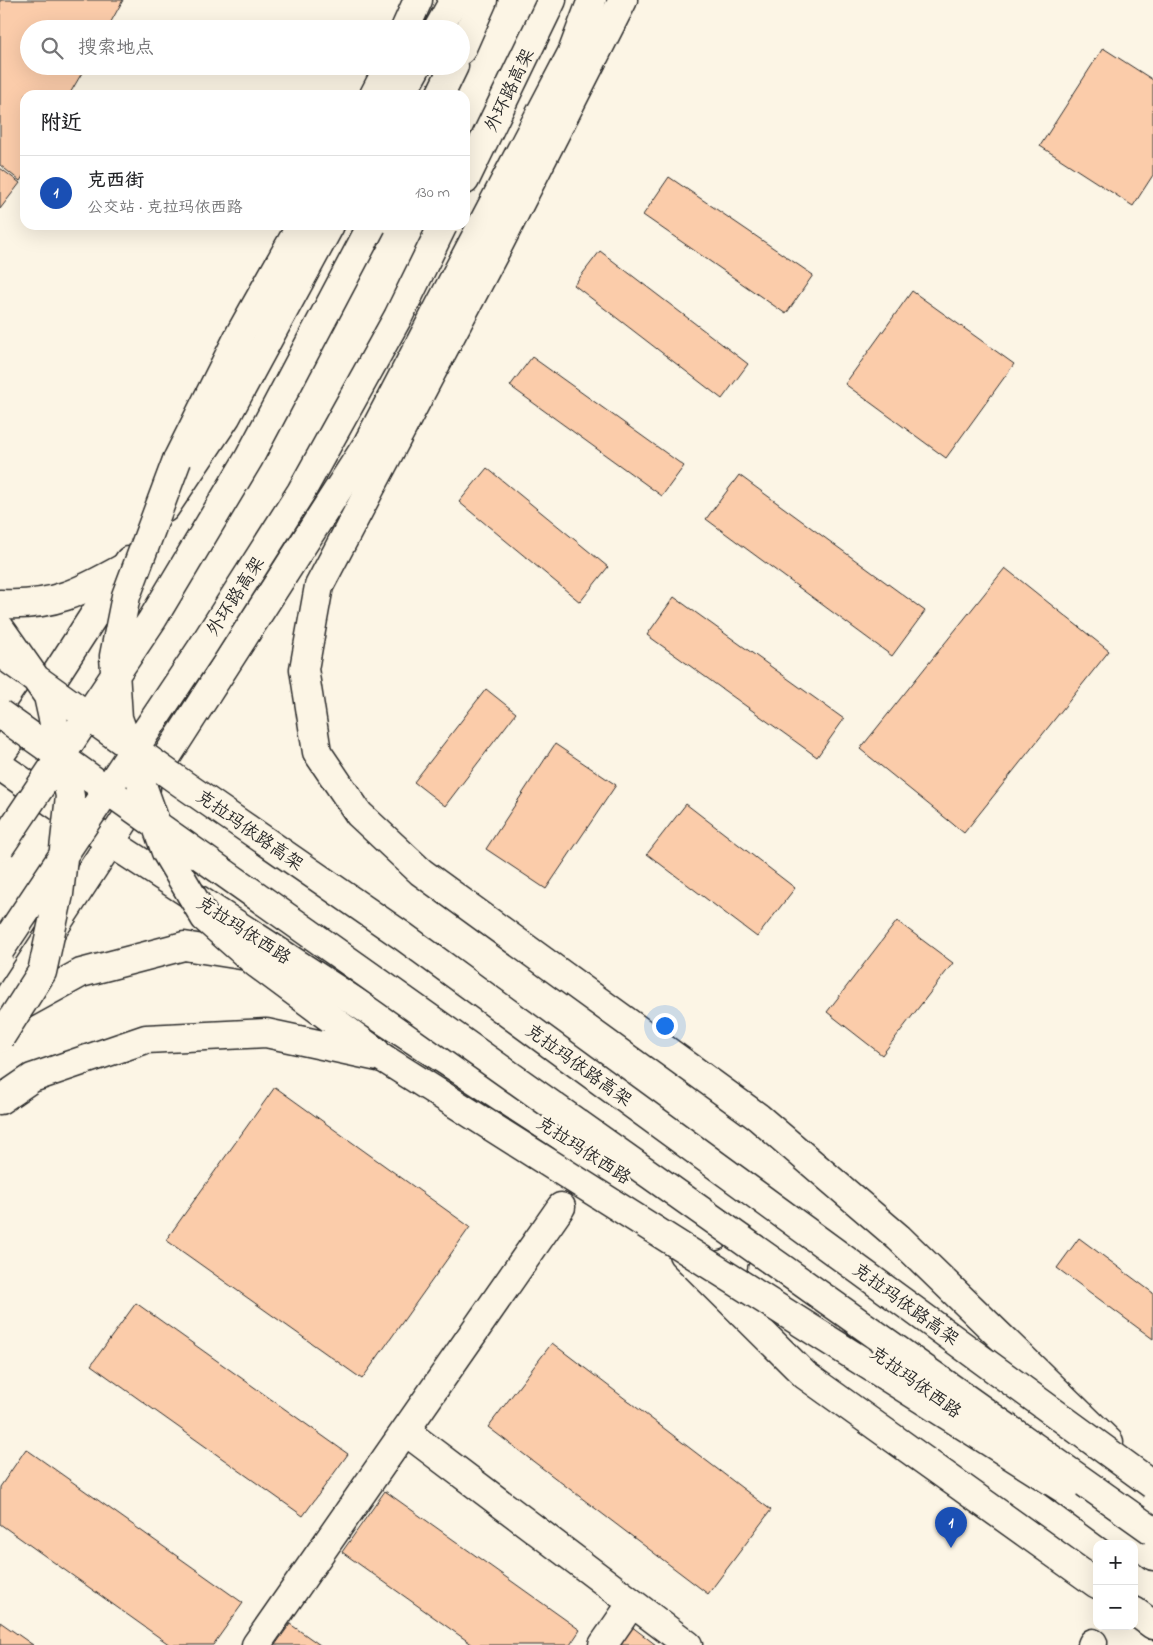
<!DOCTYPE html>
<html lang="zh">
<meta charset="utf-8">
<style>
:root{--surface:#fff;--page:#f2f2f2;--text:#202124;--muted:#757577;--line:#e0e0e0;--accent:#ea580c}
body{margin:0;font-family:"Indie Flower","LXGW WenKai TC",sans-serif;background:var(--page);color:var(--text)}
.controls{position:absolute;right:15px;bottom:15px;display:grid;overflow:hidden;border-radius:10px;box-shadow:0 5px 20px #0002}
.controls button{width:45px;height:45px;display:grid;place-items:center;padding:0;border:0;border-bottom:1px solid var(--line);background:var(--surface);color:var(--text);font:25px sans-serif}
.you{position:absolute;left:664px;top:1025px;width:18px;height:18px;margin:-12px;border:4px solid #fff;border-radius:50%;background:#1a73e8;box-shadow:0 0 0 8px #1a73e833}
.badge{display:grid;place-items:center;width:32px;height:32px;border-radius:50%;background:var(--accent);color:#fff;font-size:16px;font-weight:700}
.pin{position:absolute;translate:-50% -41px;filter:drop-shadow(0 1px 2px #0008)}
.pin::after{content:'';position:absolute;top:26px;width:18px;height:15px;background:inherit;clip-path:polygon(0 0,100% 0,50% 100%)}
.list{margin:0;padding:0;list-style:none}
h2{display:flex;justify-content:space-between;align-items:center;height:65px;margin:0;padding:0 20px;font-size:21px}
h2 small{font-size:16px;font-weight:400;color:var(--muted)}
.list li{display:grid;grid-template-columns:32px 1fr auto;gap:15px;align-items:center;box-sizing:border-box;height:75px;padding:0 20px;border-top:1px solid var(--line)}
.list b{display:block;font-size:19px;white-space:nowrap}
.list p{margin:0;font-size:16px;white-space:nowrap;color:var(--muted)}
.list em{font-size:16px;font-style:normal;color:var(--muted)}
.icon{flex:none;width:28px;height:28px;fill:none;stroke:currentColor;stroke-width:2;stroke-linecap:round;stroke-linejoin:round}
.map{position:relative;flex:none;width:1153px;height:1645px;overflow:hidden}
.search{position:absolute;background:var(--surface);box-shadow:0 5px 20px #0002;left:20px;top:20px;width:450px;height:55px;display:flex;align-items:center;gap:12px;box-sizing:border-box;padding:0 18px;border-radius:28px;color:var(--muted);font-size:19px}
.panel{position:absolute;background:var(--surface);box-shadow:0 5px 20px #0002;left:20px;top:90px;width:450px;height:140px;border-radius:15px}
.map>svg:first-child{display:block}
.building{fill:#fbccaa;stroke:#2b2b2b}
.lines{fill:none;stroke-linecap:round;stroke-linejoin:round}
.street-casing{stroke:#2b2b2b;stroke-width:31}
.secondary-casing{stroke:#2b2b2b;stroke-width:31}
.primary-casing{stroke:#2b2b2b;stroke-width:31}
.highway-casing{stroke:#2b2b2b;stroke-width:31}
.street{stroke:#fcf5e5;stroke-width:28}
.secondary{stroke:#fcf5e5;stroke-width:28}
.primary{stroke:#fcf5e5;stroke-width:28}
.highway{stroke:#fcf5e5;stroke-width:28}
.highway-bridge-casing{stroke:#2b2b2b;stroke-width:31;stroke-linecap:butt}
.highway-bridge{stroke:#fcf5e5;stroke-width:28}
.labels{text-anchor:middle;stroke-width:5;stroke-linejoin:round;paint-order:stroke}
.street-label{font-size:18px;fill:#2b2b2b;stroke:#fcf5e5}
</style>
<div class="map">
<svg width="1153" height="1645" viewBox="0 0 1153 1645">
<rect width="100%" height="100%" fill="#fcf5e5"/>
<filter id="ink" filterUnits="userSpaceOnUse"><feTurbulence type="fractalNoise" baseFrequency=".02" numOctaves="2"/><feDisplacementMap in="SourceGraphic" scale="10" xChannelSelector="R" yChannelSelector="G"/><feConvolveMatrix kernelMatrix="1 2 1 2 8 2 1 2 1" color-interpolation-filters="sRGB"/></filter>
<g filter="url(#ink)">
<path class="building" d="M0,0h123l-16,29h-78v37h57l-17,29h-44v78l-5,8 -20,-16z
M1103,48l50,32v95l-20,31 -93,-60z
M0,168l20,15 -20,26z
M669,177l144,98 -27,39 -143,-99z
M600,251l148,113 -26,35 -148,-114z
M912,291l102,73 -68,94 -101,-74z
M532,357l152,109 -22,30 -152,-110z
M487,468l121,99 -28,35 -121,-100z
M739,475l186,136 -33,45 -186,-137z
M1005,568l104,83 -145,182 -104,-84z
M674,597l170,122 -27,38 -170,-122z
M486,689l30,24 -71,93 -31,-24z
M555,744l61,41 -70,104 -60,-40z
M686,804l109,84 -38,49 -110,-83z
M897,921l56,42 -71,92 -55,-43z
M275,1087l195,140 -108,152 -196,-139z
M1079,1238l74,55v46l-96,-71z
M136,1303l212,151 -45,62 -212,-151z
M552,1343l219,167 -63,84 -220,-167z
M26,1449l217,154 -30,42h-43l-170,-121v-37z
M385,1491l195,139 -10,15h-97l-131,-93z
M0,1622l33,23h-33z
M290,1624l30,21h-45z
M631,1626l25,19h-39z"/>
<g class="lines">
<defs>
<path id="street" d="M405,1431l283,214
M256,1645l305,-438
M603,1645l29,-42
M1092,1645l1,-2"/>
<path id="secondary" d="M438,29l16,-29
M401,95l16,-29
M165,508l61,-91 104,-192
M51,682l78,-121
M164,761l204,-318 204,-390 20,-53"/>
<path id="primary" d="M0,755l51,-73
M0,766l110,76 605,394
M0,1010l146,-222
M12,1011l69,-38 103,-27 76,12
M762,1270l147,108
M1043,1475l110,81"/>
<path id="highway" d="M623,0l-125,246 -179,340 -15,83 13,83 42,62 62,58 337,245 141,121 210,204
M405,29l13,-29
M461,50l22,-50
M374,95l15,-29
M440,95l14,-29
M465,180l87,-180
M177,460l64,-128 60,-107
M0,604c53,3 80,-12 125,-37
M256,963l120,89
M0,1100l32,-22 114,-39 120,-6 117,25
M564,1138l79,77
M683,1254l122,121 292,209
M1134,1611l19,14"/>
</defs>
<use href="#street" class="street-casing"/>
<use href="#secondary" class="secondary-casing"/>
<use href="#primary" class="primary-casing"/>
<use href="#highway" class="highway-casing"/>
<use href="#street" class="street"/>
<use href="#secondary" class="secondary"/>
<use href="#primary" class="primary"/>
<use href="#highway" class="highway"/>
<defs>
<path id="highway-bridge" d="M177,460l-51,136 -12,60 4,62 48,134 39,66 51,45
M0,628l48,68 22,100 -11,98 -17,78 -42,66
M0,653l180,129 224,155 749,548
M0,714l1153,817
M0,847l152,-227 97,-162 123,-233
M0,950l201,-301 100,-157 97,-175 45,-92
M383,1058l681,431"/>
</defs>
<use href="#highway-bridge" class="highway-bridge-casing"/>
<use href="#highway-bridge" class="highway-bridge"/>
</g>
</g>
<g class="labels">
<g class="street-label">
<text transform="translate(509 90) rotate(-64)" y="6">外环路高架</text>
<text transform="translate(235 596) rotate(-57)" y="6">外环路高架</text>
<text transform="translate(250 830) rotate(35)" y="6">克拉玛依路高架</text>
<text transform="translate(244 930) rotate(33)" y="6">克拉玛依西路</text>
<text transform="translate(579 1065) rotate(36)" y="6">克拉玛依路高架</text>
<text transform="translate(584 1150) rotate(33)" y="6">克拉玛依西路</text>
<text transform="translate(906 1304) rotate(36)" y="6">克拉玛依路高架</text>
<text transform="translate(916 1382) rotate(36)" y="6">克拉玛依西路</text>
</g>
</g>
</svg>
<div class="controls">
<button>+</button>
<button>−</button>
</div>
<div class="you"></div>
<div class="pin badge" style="left:951px;top:1548px;background:#1a4fb4">1</div>
<div class="search"><svg class="icon" aria-label="search" viewBox="0 0 24 24"><circle cx="10" cy="10" r="6"/><path d="M15 15l6 6"/></svg>搜索地点</div>
<section class="panel">
<h2>附近<small></small></h2>
<ul class="list">
<li><span class="badge" style="background:#1a4fb4">1</span><div><b>克西街</b><p>公交站 · 克拉玛依西路</p></div><em>130 m</em></li>
</ul>
</section>
</div>
